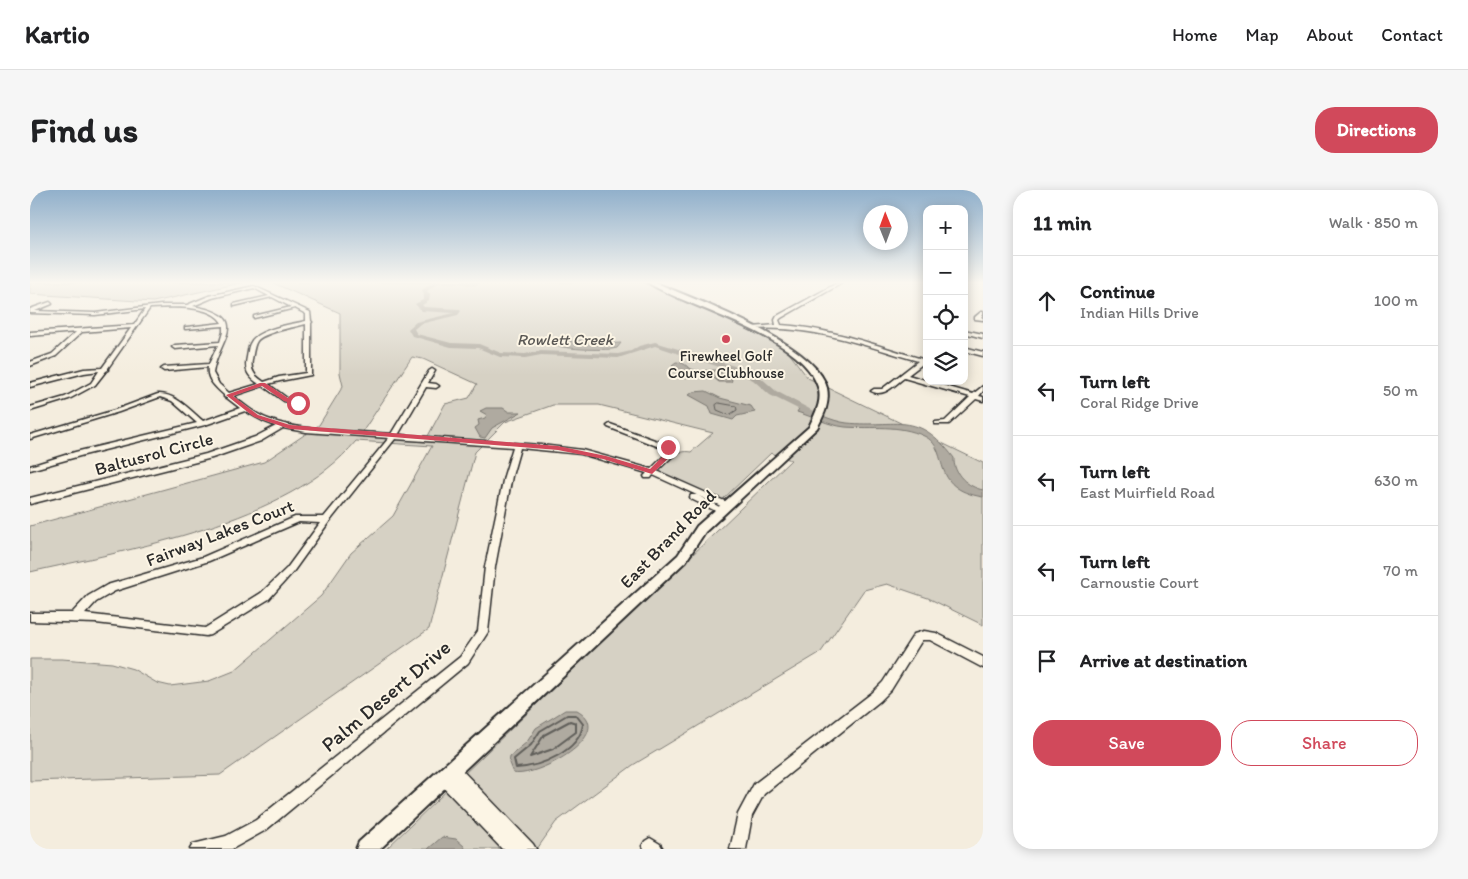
<!DOCTYPE html>
<meta charset="utf-8">
<style>
:root{--surface:#fff;--page:#f6f6f6;--text:#202124;--muted:#757577;--line:#e0e0e0;--accent:#d1495b}
body{margin:0;font-family:Itim,sans-serif;background:var(--page);color:var(--text)}
.controls{position:absolute;right:15px;top:15px;display:grid;overflow:hidden;border-radius:10px;box-shadow:0 2px 12px #0003}
.controls button{width:45px;height:45px;display:grid;place-items:center;padding:0;border:0;border-bottom:1px solid var(--line);background:var(--surface);color:var(--text);font:25px sans-serif}
.compass{position:absolute;left:833px;top:15px;width:45px;height:45px;border-radius:50%;background:var(--surface);box-shadow:0 2px 12px #0003;rotate:359deg}
.stop{position:absolute;width:15px;height:15px;margin:-11px;border:4px solid #d1495b;border-radius:50%;background:#fff}
.stop.end{background:#d1495b;border-color:#fff;box-shadow:0 1px 5px #0008}
.list{margin:0;padding:0;list-style:none}
h2{display:flex;justify-content:space-between;align-items:center;height:65px;margin:0;padding:0 20px;font-size:21px}
h2 small{font-size:16px;font-weight:400;color:var(--muted)}
.list li{display:grid;grid-template-columns:32px 1fr auto;gap:15px;align-items:center;box-sizing:border-box;height:90px;padding:0 20px;border-top:1px solid var(--line)}
.list b{display:block;font-size:19px;white-space:nowrap}
.list p{margin:0;font-size:16px;white-space:nowrap;color:var(--muted)}
.list em{font-size:16px;font-style:normal;color:var(--muted)}
.actions{display:flex;gap:10px;padding:15px 20px}
.actions a{flex:1;padding:11px 0;border:1px solid var(--accent);border-radius:20px;text-align:center;font-size:18px;color:var(--accent)}
.actions .main{background:var(--accent);color:#fff}
.icon{flex:none;width:28px;height:28px;fill:none;stroke:currentColor;stroke-width:2;stroke-linecap:round;stroke-linejoin:round}
.map{position:relative;flex:none;width:953px;height:659px;overflow:hidden;border-radius:20px}
header{display:flex;align-items:center;gap:30px;box-sizing:border-box;height:70px;padding:0 25px;background:var(--surface);border-bottom:1px solid var(--line)}
header strong{font-size:24px}
nav{display:flex;gap:28px;margin-inline-start:auto;font-size:18px}
.intro{display:flex;align-items:center;justify-content:space-between;box-sizing:border-box;height:120px;padding:0 30px}
h1{margin:0;font-size:35px}
.button{padding:12px 22px;border-radius:20px;background:var(--accent);color:#fff;font-size:18px;font-weight:700}
main{display:flex;gap:30px;padding:0 30px}
aside{flex:1;background:var(--surface);border-radius:20px;box-shadow:0 2px 12px #0003}
.map>svg:first-child{display:block}
.green{fill:#d6d1c4;stroke:#807e78;fill-rule:evenodd}
.water{fill:#afaaa0;stroke:#7a7771}
.lines{fill:none;stroke-linecap:round;stroke-linejoin:round}
.shore-far1{stroke:#605e5a;stroke-width:1}
.shore{stroke:#605e5a;stroke-width:2}
.river{fill:#afaaa0;fill-rule:evenodd}
.minor-casing{stroke:#2b2b2b;stroke-width:3}
.major-casing{stroke:#2b2b2b;stroke-width:4}
.minor{fill:#fcf5e5;fill-rule:evenodd}
.major{fill:#fcf5e5;fill-rule:evenodd}
.route{fill:#d1495b}
.poi-dot{fill:#d1495b;stroke:#fcf5e5;stroke-width:2}
.labels{text-anchor:middle;stroke-width:4;stroke-linejoin:round;paint-order:stroke}
.far-poi-label{font-size:15px;fill:#2b2b2b;stroke:#fcf5e5}
.far-water-label{font-size:16px;font-style:italic;fill:#595754;stroke:#fcf5e5}
.street-label{font-size:18px;fill:#2b2b2b;stroke:#fcf5e5}
.near-street-label{font-size:21px;fill:#2b2b2b;stroke:#fcf5e5}
</style>
<header>
<strong>Kartio</strong>
<nav><a>Home</a><a>Map</a><a>About</a><a>Contact</a></nav>
</header>
<div class="intro"><h1>Find us</h1><a class="button">Directions</a></div>
<main>
<div class="map">
<svg width="953" height="659" viewBox="0 0 953 659">
<rect width="100%" height="100%" fill="#f4edde"/>
<filter id="ink" filterUnits="userSpaceOnUse"><feTurbulence type="fractalNoise" baseFrequency=".02" numOctaves="2"/><feDisplacementMap in="SourceGraphic" scale="10" xChannelSelector="R" yChannelSelector="G"/><feConvolveMatrix kernelMatrix="1 2 1 2 8 2 1 2 1" color-interpolation-filters="sRGB"/></filter>
<g filter="url(#ink)">
<path class="green" d="M0,92h215l-92,20 -123,-8z
M241,92h374l132,61 9,6 22,29 175,85v162l-55,-27 -41,-14 -23,6 -43,62 -188,113 -77,57 -19,27h-151l405,-389 -20,-7 -49,47 -65,-28c11,-11 18,-23 34,-20l22,-19 -114,-28h-46l-48,17 -30,30 -46,177 -209,146 -190,6v-122h32l50,4 21,6 24,14 13,3 39,-5 25,-10 87,-75 30,-43 42,-37 39,-70 -76,-5c-66,81 -228,109 -326,131v-46l234,-64 55,-37 24,-39 -3,-13v-60zM382,167l11,2 54,25 -8,14 -24,6 -17,32 -65,-5z"/>
<path class="water" d="M521,148l15,4 18,-2 14,4 23,-1 -4,5 -5,1c-14,1 -58,1 -67,-9z
M646,172c9,0 11,6 18,8 13,3 30,-6 38,10l-1,2h-12l-10,-8c-14,1 -32,12 -37,-9z
M676,201l14,7 31,8 4,6 -18,4 -4,4 -21,-6 -3,-8 -20,-11 4,-3z
M770,217c15,5 31,14 47,16 51,5 70,-14 107,35 -1,16 14,29 29,32v7c-56,-9 -31,-48 -59,-61 -25,-12 -52,-7 -79,-9 -17,-2 -32,-10 -48,-15z
M473,218l6,4h12l-29,16 -7,10 -5,-1 -5,-9 4,-3 -1,-5 7,-2 2,-3 -7,-4 6,-3z
M535,520h12c43,24 -42,69 -64,63l-4,-10 1,-7 17,-14 9,-14z
M412,647l14,2 9,8 -1,2h-36z"/>
<g class="lines">
<path class="shore-far1" d="M689,213l17,3 1,4 -8,5 -12,-5 -1,-5z"/>
<path class="shore" d="M537,525h9l7,9c-3,27 -43,43 -67,44l-2,-9 17,-14 9,-14z
M540,531l6,2v9l-23,17 -23,8 14,-22z"/>
<path class="river" d="M404,92h6l-13,9 3,4 -1,6 -7,4 2,2 34,2 3,2 -3,4 -38,9 -6,5 3,5 34,9 28,1 22,9 24,1 16,-3 77,3 13,-3 8,-5 16,-4 89,27 15,7 17,15 41,22 -1,2h-6l-40,-20 -17,-15 -15,-7 -83,-27 -37,12 -77,-3 -16,3 -25,-1 -22,-9 -27,-1 -39,-11 -4,-7 8,-7 38,-9 -32,-2 -7,-7 8,-4 1,-5 -2,-5z
M426,92h27l-9,4z"/>
<defs>
<path id="minor" d="M809,92h5l-63,36 -2,2 2,5c48,3 95,20 141,34l5,-1 -2,4 -17,13 65,19 10,-8v5l-4,5 4,1v4l-7,-2 -27,25h-14v-2l10,-1 25,-24 -66,-19c-10,7 -20,20 -33,13l3,-2h8l36,-28c-55,-16 -107,-36 -166,-32l-2,-1 2,-1 24,-2 -1,-5 2,-4z
M224,96l56,26 1,9 1,1 -1,1v52l-31,6 -12,3 20,15 12,3v2l-16,-3 -21,-15 -30,10c11,9 22,18 35,23 33,13 87,12 123,15l38,-63 3,-2 3,2 -7,12 8,1 3,2 -3,2 -10,-1 -28,48 143,10 41,5 69,19 15,-15 1,-4 -59,-23 -1,-1 3,-2 64,23v8l-17,16 72,32 1,2 -1,2h-6l-70,-32 -2,3h-6l-1,-2 3,-3 -66,-19 -61,-6 -8,28 -17,91 -7,65 -20,31 -202,167 -34,19h-42l3,-5 33,-8 30,-16 204,-163 18,-26 7,-64 19,-91 9,-29 -118,-8 -66,83 -36,50 -24,27 -59,36 -4,1 -110,-13 -66,-2v-8h42l16,-17 19,-11 96,-28 92,-40h29l64,-78 1,-1 -83,-6 -23,-4 -22,13 -49,17 -182,46v-6l176,-44 49,-17 21,-11 -13,-5 -18,-10 -40,14 -125,31 -50,14v-4l45,-14 122,-29 -25,-22 -12,-4 -41,15 -89,27v-4l85,-25 43,-16c17,-1 32,16 45,27l37,-13 -13,-10 -3,-1v-2c-9,-8 -18,-16 -16,-28l-44,4 -3,-2 3,-2 45,-3 9,-19 -43,4 -3,-2 3,-2 45,-3 3,-10v-6l-38,3v-2h2l35,-4c-10,-19 -53,-16 -72,-15l-42,60v2l-2,1 -11,14 -26,14 -39,12v-4l35,-10 26,-14 8,-12 -15,2 -54,14v-4l54,-14 18,-1 29,-40 -49,4 -26,24 -26,10v-4l22,-8 24,-22 -46,4v-4l104,-7 11,-16 -50,6 -65,-2v-4l20,-7 2,2 -17,7 60,2 66,-8h26l22,-9zM224,98l15,8 -35,8v2l38,-9 19,10 -37,9v2l41,-10 11,6v7c-13,3 -49,8 -55,21 -3,4 -3,11 -4,15 -3,14 1,19 12,27l-30,9 -10,-9 -6,-11c5,-34 41,-56 -20,-67l19,-8zM276,134v49l-27,4 -15,5c-9,-6 -14,-11 -12,-22 1,-6 2,-15 5,-19 7,-9 38,-14 49,-17zM269,332l21,1 -33,45 -26,25 -56,35 -120,-14 11,-12 19,-11 94,-30z
M951,122h2v3l-2,2 2,1v2l-8,-1v-2z
M934,140l19,4v4l-19,-5z
M934,157l19,5v4l-19,-5z
M661,305h6l28,15 -1,2h-6l-27,-13 -1,-2z
M894,441l12,2 47,24v11l-53,-28h-8l-31,50 -11,11 -116,93 -12,22 -6,33h-16l8,-35 16,-30 118,-91 11,-11 31,-48z
M421,572l5,2 77,80 3,5h-34l-64,-67 -2,-5 2,-5 5,-2 2,1 -1,-2 2,-5z
M620,648l10,6 3,5h-19l-2,-3 3,-5z"/>
<path id="major" d="M617,92h7c41,18 162,61 173,106 3,15 -3,27 -10,40l-112,104 -19,29 -306,288h-24l3,-7 319,-287 19,-29 112,-99c6,-13 14,-26 9,-40 -16,-52 -129,-78 -171,-105z"/>
</defs>
<use href="#minor" class="minor-casing"/>
<use href="#major" class="major-casing"/>
<use href="#minor" class="minor"/>
<use href="#major" class="major"/>
</g>
</g>
<linearGradient id="sky" x2="0" y2="1"><stop stop-color="#91b0cb"/><stop offset="0.5" stop-color="#faf7f0"/><stop offset="1" stop-color="#faf7f0" stop-opacity="0"/></linearGradient>
<rect width="953" height="185" fill="url(#sky)"/>
<path class="route" d="M230,193h5l23,15 13,5 -3,2 -14,-4 -22,-15 -29,10 25,19 32,10 268,21 48,10 44,13 18,-18 -2,-5h5l4,6 -23,22 -49,-15 -45,-9 -268,-21 -36,-12 -28,-22z"/>
<circle class="poi-dot" cx="696" cy="149" r="5"/>
<g class="labels">
<g class="far-poi-label">
<text x="696" y="171">Firewheel Golf<tspan x="696" dy="17">Course Clubhouse</tspan></text>
</g>
<g class="far-water-label">
<text x="535" y="155">Rowlett Creek</text>
</g>
<g class="street-label">
<text transform="translate(124 264) rotate(-15)" y="6">Baltusrol Circle</text>
<text transform="translate(190 343) rotate(-21)" y="6">Fairway Lakes Court</text>
<text transform="translate(638 349) rotate(-46)" y="6">East Brand Road</text>
</g>
<g class="near-street-label">
<text transform="translate(356 506) rotate(-40)" y="7">Palm Desert Drive</text>
</g>
</g>
</svg>
<div class="controls">
<button>+</button>
<button>−</button>
<button><svg class="icon" aria-label="locate" viewBox="0 0 24 24"><circle cx="12" cy="12" r="6"/><path d="M12 2v4M12 18v4M2 12h4M18 12h4"/></svg></button>
<button><svg class="icon" aria-label="layers" viewBox="0 0 24 24"><path d="M12 4l9 5-9 5-9-5zM3 14l9 5 9-5"/></svg></button>
</div>
<svg class="compass" viewBox="-18 -18 36 36"><path d="M0-13l5 13h-10z" fill="#e53935"/><path d="M0 13l5-13h-10z" fill="#757577"/></svg>
<div class="stop" style="left:268px;top:213px"></div>
<div class="stop end" style="left:638px;top:257px"></div>
</div>
<aside>
<h2>11 min<small>Walk · 850 m</small></h2>
<ul class="list">
<li><svg class="icon" aria-label="ahead" viewBox="0 0 24 24"><path d="M12 20V5M6 11l6-6 6 6"/></svg><div><b>Continue</b><p>Indian Hills Drive</p></div><em>100 m</em></li>
<li><svg class="icon" aria-label="left" viewBox="0 0 24 24"><path d="M17 20v-9H6M10 6l-5 5 5 5"/></svg><div><b>Turn left</b><p>Coral Ridge Drive</p></div><em>50 m</em></li>
<li><svg class="icon" aria-label="left" viewBox="0 0 24 24"><path d="M17 20v-9H6M10 6l-5 5 5 5"/></svg><div><b>Turn left</b><p>East Muirfield Road</p></div><em>630 m</em></li>
<li><svg class="icon" aria-label="left" viewBox="0 0 24 24"><path d="M17 20v-9H6M10 6l-5 5 5 5"/></svg><div><b>Turn left</b><p>Carnoustie Court</p></div><em>70 m</em></li>
<li><svg class="icon" aria-label="arrive" viewBox="0 0 24 24"><path d="M6 21V4h12l-3 4 3 4H6"/></svg><div><b>Arrive at destination</b></div></li>
</ul>
<div class="actions"><a class="main">Save</a><a>Share</a></div>
</aside>
</main>
